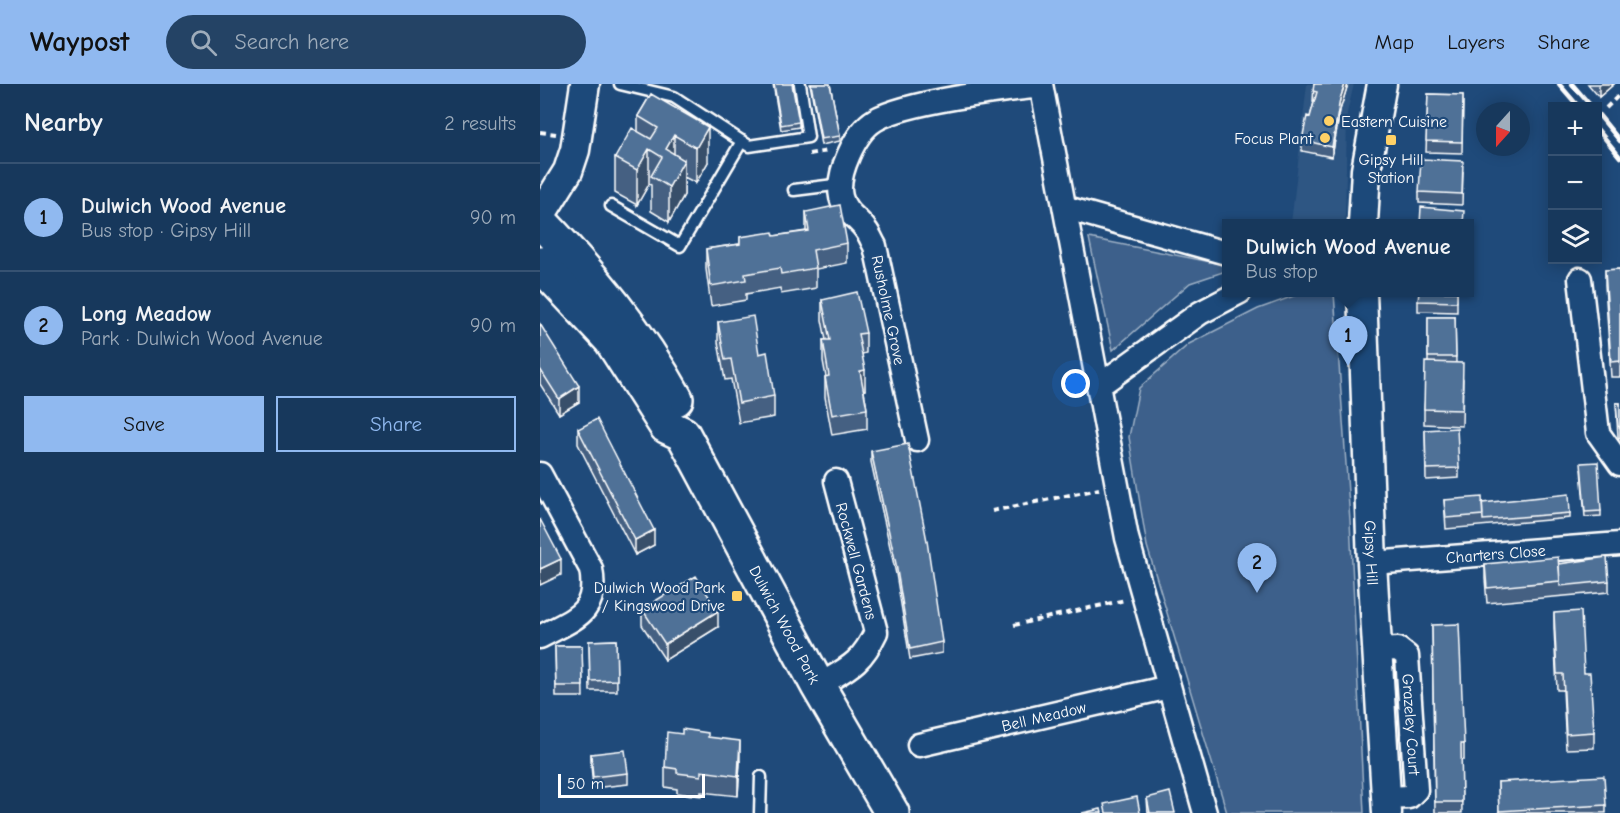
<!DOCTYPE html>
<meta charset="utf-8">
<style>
:root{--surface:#17385c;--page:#244365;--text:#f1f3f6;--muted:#9eacbb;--line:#365272;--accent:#90b9f0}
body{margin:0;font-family:"Comic Neue",sans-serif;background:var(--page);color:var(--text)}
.controls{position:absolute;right:18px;top:18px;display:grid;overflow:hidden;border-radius:0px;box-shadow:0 3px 15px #0003}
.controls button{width:54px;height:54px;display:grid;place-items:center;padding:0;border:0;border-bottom:2px solid var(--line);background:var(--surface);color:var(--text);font:30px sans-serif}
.compass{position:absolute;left:936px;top:18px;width:54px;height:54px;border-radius:50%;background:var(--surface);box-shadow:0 3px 15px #0003;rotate:201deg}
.scale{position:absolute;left:18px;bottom:15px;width:147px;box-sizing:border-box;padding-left:6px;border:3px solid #fff;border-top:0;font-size:16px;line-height:21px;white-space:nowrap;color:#fff;-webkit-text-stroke:4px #1f4a7a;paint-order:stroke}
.you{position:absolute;left:536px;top:300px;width:21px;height:21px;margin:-15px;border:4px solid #fff;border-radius:50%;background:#1a73e8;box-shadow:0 0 0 9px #1a73e833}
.badge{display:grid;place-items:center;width:39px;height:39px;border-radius:50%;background:var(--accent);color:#111;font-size:20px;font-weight:700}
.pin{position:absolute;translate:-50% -50px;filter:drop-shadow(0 2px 3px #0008)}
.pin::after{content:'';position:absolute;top:32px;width:21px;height:18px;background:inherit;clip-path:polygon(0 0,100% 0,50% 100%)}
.popup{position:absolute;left:682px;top:135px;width:252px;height:78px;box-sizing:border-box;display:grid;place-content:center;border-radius:0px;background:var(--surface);filter:drop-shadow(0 2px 4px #0005);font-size:20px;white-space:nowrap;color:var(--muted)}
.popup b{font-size:22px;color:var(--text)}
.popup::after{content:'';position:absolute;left:50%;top:100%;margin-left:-12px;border:12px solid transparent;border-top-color:var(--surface)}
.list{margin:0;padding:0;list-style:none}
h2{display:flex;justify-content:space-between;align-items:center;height:78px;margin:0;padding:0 24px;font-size:26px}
h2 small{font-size:20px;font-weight:400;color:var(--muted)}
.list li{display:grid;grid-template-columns:39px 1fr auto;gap:18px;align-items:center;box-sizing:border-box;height:108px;padding:0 24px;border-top:2px solid var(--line)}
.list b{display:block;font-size:22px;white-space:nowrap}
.list p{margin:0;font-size:20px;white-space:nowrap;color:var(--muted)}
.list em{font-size:20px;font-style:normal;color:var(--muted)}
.actions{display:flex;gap:12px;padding:18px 24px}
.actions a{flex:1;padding:14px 0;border:2px solid var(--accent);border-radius:0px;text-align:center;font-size:21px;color:var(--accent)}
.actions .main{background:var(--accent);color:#111}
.icon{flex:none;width:33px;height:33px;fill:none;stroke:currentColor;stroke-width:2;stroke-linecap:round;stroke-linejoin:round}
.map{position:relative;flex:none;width:1080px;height:729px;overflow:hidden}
header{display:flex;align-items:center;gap:36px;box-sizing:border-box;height:84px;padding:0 30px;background:var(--accent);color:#111}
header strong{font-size:28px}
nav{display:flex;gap:33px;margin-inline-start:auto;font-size:21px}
.search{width:420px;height:54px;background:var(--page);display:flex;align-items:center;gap:15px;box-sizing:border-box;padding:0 21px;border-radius:33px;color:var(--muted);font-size:22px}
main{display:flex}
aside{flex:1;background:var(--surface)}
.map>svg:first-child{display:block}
.built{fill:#2e5683}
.green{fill:#3c618b;stroke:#9eb0c5;stroke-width:1.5}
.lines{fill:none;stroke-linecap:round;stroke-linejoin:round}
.service-casing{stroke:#fff;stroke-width:15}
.minor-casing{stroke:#fff;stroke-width:27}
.tertiary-casing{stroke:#fff;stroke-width:33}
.primary-casing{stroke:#fff;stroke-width:38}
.path{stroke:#fff;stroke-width:4;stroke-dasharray:6 4.5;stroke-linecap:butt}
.service{stroke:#1f4a7a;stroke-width:10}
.minor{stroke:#1f4a7a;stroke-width:22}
.tertiary{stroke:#1f4a7a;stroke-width:28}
.primary{stroke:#1f4a7a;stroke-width:33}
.rail{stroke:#fff;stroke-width:4.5}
.wall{fill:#456182;stroke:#fff;stroke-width:1.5}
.shaded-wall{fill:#384f6a;stroke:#fff;stroke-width:1.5}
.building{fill:#507197;stroke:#fff;stroke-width:1.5}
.poi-dot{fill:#ffd166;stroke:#1f4a7a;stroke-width:2}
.labels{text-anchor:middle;stroke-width:4.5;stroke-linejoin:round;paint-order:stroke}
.poi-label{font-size:16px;fill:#fff;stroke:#1f4a7a;text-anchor:end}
.street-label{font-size:16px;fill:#fff;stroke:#1f4a7a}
</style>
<header>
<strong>Waypost</strong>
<div class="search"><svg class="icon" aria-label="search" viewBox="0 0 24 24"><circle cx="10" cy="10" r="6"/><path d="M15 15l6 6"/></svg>Search here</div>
<nav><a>Map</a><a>Layers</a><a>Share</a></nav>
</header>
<main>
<aside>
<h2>Nearby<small>2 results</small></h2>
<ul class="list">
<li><span class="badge">1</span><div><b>Dulwich Wood Avenue</b><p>Bus stop · Gipsy Hill</p></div><em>90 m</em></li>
<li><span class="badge">2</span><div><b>Long Meadow</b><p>Park · Dulwich Wood Avenue</p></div><em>90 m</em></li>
</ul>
<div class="actions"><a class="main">Save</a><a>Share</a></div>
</aside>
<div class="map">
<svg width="1080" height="729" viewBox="0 0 1080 729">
<rect width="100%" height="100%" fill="#1f4a7a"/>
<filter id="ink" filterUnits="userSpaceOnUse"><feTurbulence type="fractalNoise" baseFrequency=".0167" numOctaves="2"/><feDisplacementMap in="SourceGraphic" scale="12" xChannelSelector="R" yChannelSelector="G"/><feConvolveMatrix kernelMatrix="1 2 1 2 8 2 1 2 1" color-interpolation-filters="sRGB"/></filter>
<g filter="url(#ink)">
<path class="built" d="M767,0h47l-7,29 -2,110 -54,1z"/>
<path class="green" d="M549,154l137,27v6l-36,12 -77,67z
M762,209h32l16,228 14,292h-137l-80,-267 -18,-109 10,-49 50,-44 69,-35z"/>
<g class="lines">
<defs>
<path id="service" d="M80,0l54,13 75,49 59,-9 -8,-53
M254,106l48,-6
M71,122l69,40 62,-105
M220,729l1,-36"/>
<g id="minor">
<path d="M501,0l86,454 78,275"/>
<path d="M527,124l159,45"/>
<path d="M1040,195l18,154 22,31"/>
<path d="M560,301l100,-72 40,-21"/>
<path d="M377,356l-42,-194c-3,-5 -5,-11 -9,-16 -8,-12 -21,-17 -25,-33 -5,-22 14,-65 34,-77 30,-18 129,-30 166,-34"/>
<path d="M0,390l51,95c8,45 -17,49 -51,68"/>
<path id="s1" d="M832,479l248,-19"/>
<path id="s2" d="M839,566l19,-1 9,7 9,134 -7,7 -22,1"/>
<path d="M278,602c30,-18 43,-22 58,-54l-40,-151"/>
<path id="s3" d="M379,661l250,-58"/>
</g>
<g id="tertiary">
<path d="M0,132l28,-45 7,-21 10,-66"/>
<path d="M823,140l3,-54 16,-86"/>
<path id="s4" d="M822,208l10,271 15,250"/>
</g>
<g id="primary">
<path d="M0,137c53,55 99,111 136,178"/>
<path id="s5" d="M0,180l71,76 55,86 17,8 135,252 74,127"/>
</g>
</defs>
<use href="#service" class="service-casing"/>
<use href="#minor" class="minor-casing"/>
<use href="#tertiary" class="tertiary-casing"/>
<use href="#primary" class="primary-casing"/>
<path class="path" d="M1066,24l14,-14
M0,48l16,2
M269,70l19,-3
M452,427l107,-22
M474,541l111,-25"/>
<use href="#service" class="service"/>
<use href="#minor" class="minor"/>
<use href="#tertiary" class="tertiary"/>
<use href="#primary" class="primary"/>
<path class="rail" d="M1019,0l19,22
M1032,0l19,22
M1058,30l22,27
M1058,46l22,27"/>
</g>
<path class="wall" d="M233,0h19l7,38v5l-18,3z
M270,0h20l10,52v5l-19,4z
M774,0h34l-8,26 -8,47 -30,-6v-11l8,-23 4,-15h-1z
M1048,0h26l-15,13z
M111,10l57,68 -12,21 -12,-6v18l-15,27 -18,-11v-26l-2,-1 -12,21 -22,-12v-35l23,-26v-16z
M888,10l35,1 -1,58 -36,-1z
M923,88l-1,33 -43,-2v-11z
M266,128l41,31v20l-31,6v19l-35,6 -1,-6 -34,6v6l-35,6 -5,-37v-20l34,-5v-7l34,-1 32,-5z
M1080,185v108h-9l-6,-92v-15z
M917,208v20l-39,-1v-10z
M282,216l44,33v20l-4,1 3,36 -1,1 3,18v20l-35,6 -7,-38v-20h1l-3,-16v-21h3l-4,-20z
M888,233h27l1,46 7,16 -1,47 -38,-2v-15l4,-47z
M178,238l41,32 15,42v21l-35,6 -8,-44 -6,1 -7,-38z
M0,240l39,78 -20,12 -19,-30z
M1076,319h4v36l-2,-2z
M38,345l76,116 -19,10 -57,-111z
M885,346l34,38v10l-33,2z
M331,367l71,191v11l-32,6 -14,-85 -25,-112z
M1041,385l20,42v5l-16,1z
M904,416l38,3 88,10v5l-124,11z
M945,480h74l50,17v11l-122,11 -2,-24z
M102,525l76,18 -53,33 -23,-35z
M1014,529l30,60 10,59v16l-28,1 -3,-59h-6l-3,-62z
M892,541l32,119v16h-3l1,53h-27z
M76,556l1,51h-27l-1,-50z
M15,562h27l1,51h-27z
M168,653l32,24 -2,35 -37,-4v4l-24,-3v-4l-12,-2v-20z
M51,670l37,19v11l-35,4 -2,-23z
M958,698l108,23v8h-107z
M607,714l28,15h-27z"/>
<path class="shaded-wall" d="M805,0h3l-8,26 -8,47v-10l8,-48z
M1061,0h13l-15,13v-11z
M168,43v35l-12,21v-35z
M134,51v35l-8,-21z
M109,65v35l-12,21v-35z
M144,76v35l-15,27v-35z
M325,286v20l-5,1v-20z
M39,302v16l-20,12v-15z
M114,446v15l-19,10v-15z
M21,475v16l-21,10v-16z
M178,527v16l-53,33v-16z
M200,657v20l-2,35v-20z"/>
<path class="building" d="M234,0h18l7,38 -18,3z
M271,0h19l10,52 -19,3z
M774,0h31l-5,15 -8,48 -30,-7 5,-24 3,1 7,-25 -4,-1z
M111,10l57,33 -12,21 -22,-13 -8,14 18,11 -15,27 -18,-11 11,-19 -13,-8 -12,21 -22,-12 17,-30 19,11 7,-11 -20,-12z
M888,10l35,1 -1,47 -36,-1z
M881,75l42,2 -1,33 -43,-2z
M300,121l7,38 -34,7 3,18 -35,6 -1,-6 -35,6 1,6 -35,6 -5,-37 34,-5v-7l33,-5 1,4 35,-5 -3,-19z
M881,123l43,4 -1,13h-43z
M1080,185v92l-9,1 -6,-92z
M317,208l9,41 -8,1 7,36 -5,1 7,38 -35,6 -7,-38 4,-1 -6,-36h7l-8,-40z
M879,208h38v10l-39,-1z
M213,232l6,38 8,-2 7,44 -35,7 -8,-44 -6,1 -7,-38z
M888,233h27l1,40h-28z
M0,240l39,62 -20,13 -19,-30z
M885,278l38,1 -1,47 -38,-1z
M1076,319h4v25l-2,-2z
M57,335l57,111 -19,10 -57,-111z
M917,344l2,40 -33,1 -1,-39z
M368,360l19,97 15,101 -32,7 -14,-85 -25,-113z
M1058,378l3,49 -16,1 -4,-49z
M1029,410l1,19 -87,7 -1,-17z
M942,413l1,18 -37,3 -2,-18z
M0,435l21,40 -21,10z
M1018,473l2,24 -73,7 -2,-24z
M1067,473l2,24 -49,5 -1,-22z
M156,492l22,35 -53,33 -23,-35z
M1041,527l3,62h6l4,59 -28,2 -3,-60h-6l-3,-61z
M919,540l5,120h-3l1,58h-27l-3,-177z
M76,556l1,40 -27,1 -1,-40z
M15,562h27l1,40h-27z
M142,645l26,4v4l32,4 -2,35 -37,-5v5l-24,-3v-4l-12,-2 2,-35 15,2z
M85,666l3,23 -35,4 -2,-23z
M1064,692l2,29 -107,6 -1,-29z
M630,708l5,21h-25l-3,-15z
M597,713l3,16h-34l-2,-9z
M561,725l1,4h-20z"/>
</g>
<g class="poi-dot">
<circle cx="789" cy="37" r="6"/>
<circle cx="785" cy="54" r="6"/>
<rect x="845" y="50" width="12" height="12" rx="3"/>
<rect x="191" y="506" width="12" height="12" rx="3"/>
</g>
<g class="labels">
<g class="poi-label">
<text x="801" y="43" text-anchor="start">Eastern Cuisine</text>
<text x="773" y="60">Focus Plant</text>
<text x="851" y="81" text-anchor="middle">Gipsy Hill<tspan x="851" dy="18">Station</tspan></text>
<text x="185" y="509">Dulwich Wood Park<tspan x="185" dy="18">/ Kingswood Drive</tspan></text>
</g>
<g class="street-label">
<text transform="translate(349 226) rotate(78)" y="6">Rusholme Grove</text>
<text dy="6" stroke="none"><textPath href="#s4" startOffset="261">Gipsy Hill</textPath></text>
<text dy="6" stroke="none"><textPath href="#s1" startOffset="124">Charters Close</textPath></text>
<text transform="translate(317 477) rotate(75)" y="6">Rockwell Gardens</text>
<text dy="6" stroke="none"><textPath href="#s5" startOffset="441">Dulwich Wood Park</textPath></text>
<text dy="6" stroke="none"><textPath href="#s3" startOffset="128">Bell Meadow</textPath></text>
<text dy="6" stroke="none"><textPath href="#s2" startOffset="99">Grazeley Court</textPath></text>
</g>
</g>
</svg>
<div class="controls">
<button>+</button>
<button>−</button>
<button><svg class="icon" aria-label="layers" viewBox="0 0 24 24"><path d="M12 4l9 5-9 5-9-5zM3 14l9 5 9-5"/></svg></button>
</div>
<svg class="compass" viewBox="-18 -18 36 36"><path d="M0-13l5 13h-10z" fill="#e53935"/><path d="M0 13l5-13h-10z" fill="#9eacbb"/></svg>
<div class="scale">50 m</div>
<div class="you"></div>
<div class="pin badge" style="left:808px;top:282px">1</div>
<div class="popup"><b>Dulwich Wood Avenue</b>Bus stop</div>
<div class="pin badge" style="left:717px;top:509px">2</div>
</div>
</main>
